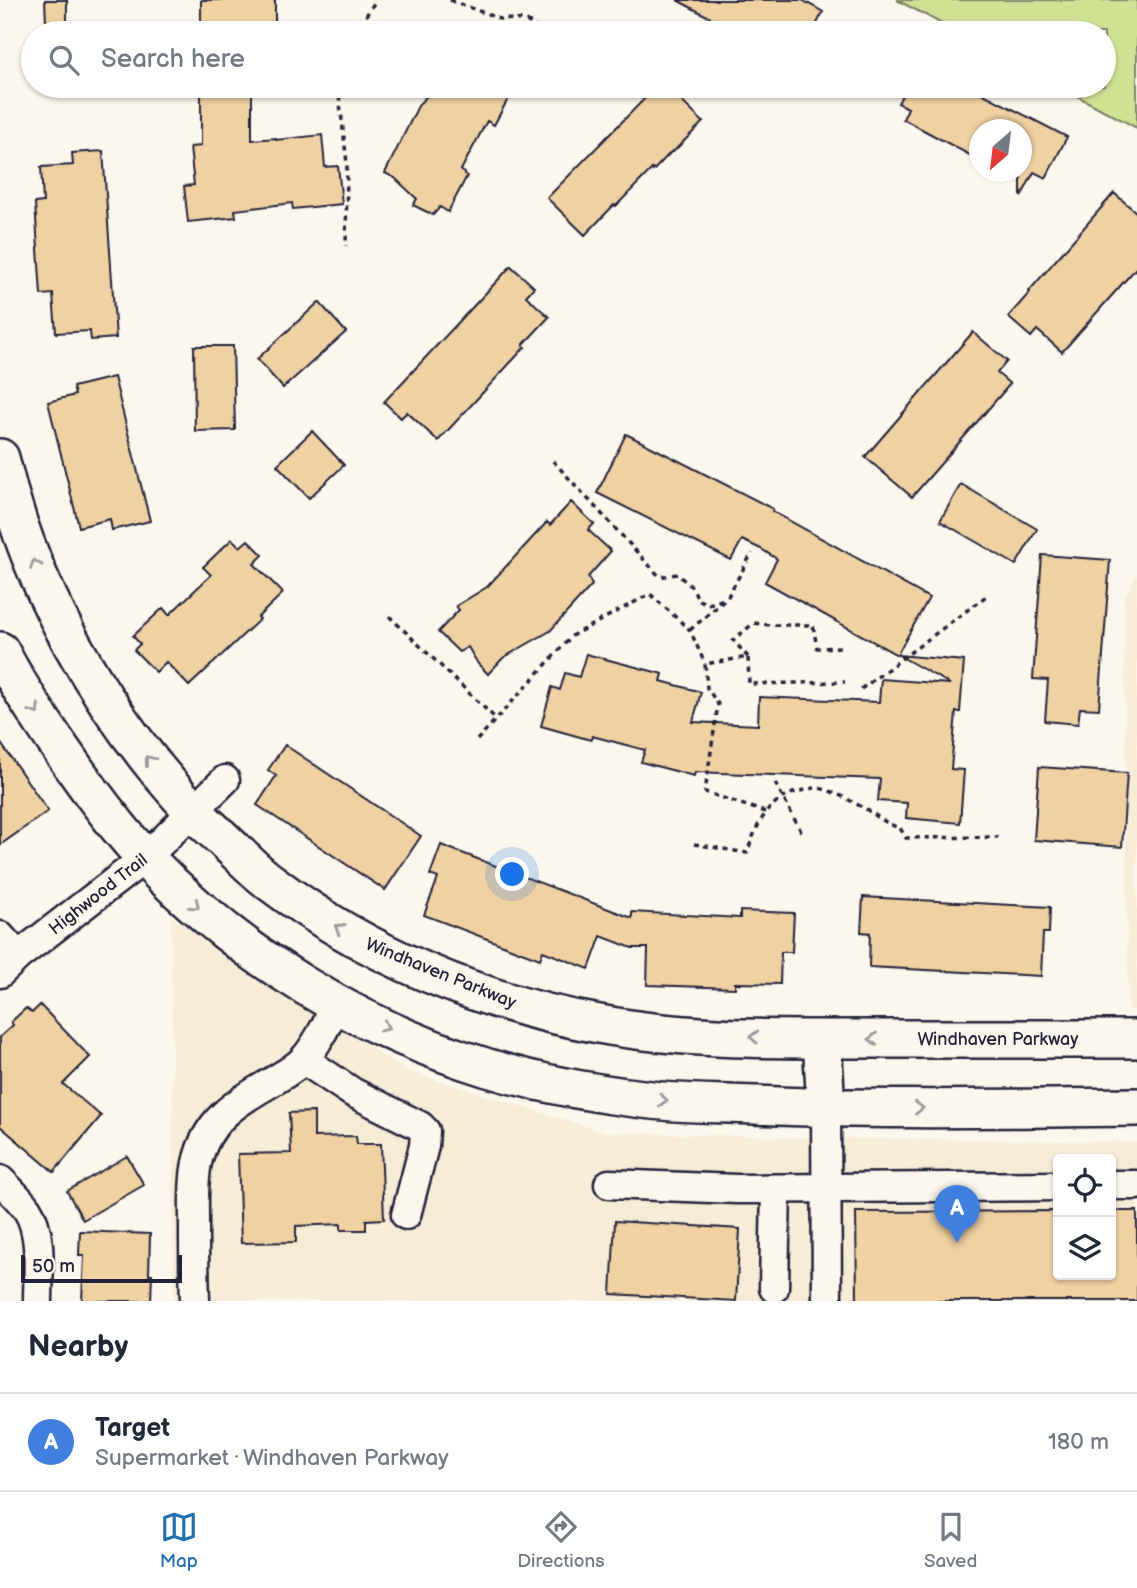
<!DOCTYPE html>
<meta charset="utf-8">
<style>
:root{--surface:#fff;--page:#f6f6f7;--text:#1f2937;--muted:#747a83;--line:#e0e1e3;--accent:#1f6fb2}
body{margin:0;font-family:"Balsamiq Sans",sans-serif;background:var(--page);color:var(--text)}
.controls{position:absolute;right:21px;bottom:21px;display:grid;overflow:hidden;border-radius:7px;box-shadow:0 2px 5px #0004}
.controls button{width:63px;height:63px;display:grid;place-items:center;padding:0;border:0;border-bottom:2px solid var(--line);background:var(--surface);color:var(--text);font:35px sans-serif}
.compass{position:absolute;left:969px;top:119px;width:63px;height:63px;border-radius:50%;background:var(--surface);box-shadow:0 2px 5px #0004;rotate:208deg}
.scale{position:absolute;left:21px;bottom:18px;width:161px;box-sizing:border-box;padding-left:7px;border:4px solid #22223b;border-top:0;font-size:19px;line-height:24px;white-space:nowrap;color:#22223b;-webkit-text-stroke:5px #fbf7ec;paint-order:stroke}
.you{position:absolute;left:513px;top:875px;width:24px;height:24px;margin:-18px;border:5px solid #fff;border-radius:50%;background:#1a73e8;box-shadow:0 0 0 10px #1a73e833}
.badge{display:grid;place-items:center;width:46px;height:46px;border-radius:50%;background:var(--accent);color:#fff;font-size:23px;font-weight:700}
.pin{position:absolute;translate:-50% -58px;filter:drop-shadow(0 2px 4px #0008)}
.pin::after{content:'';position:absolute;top:37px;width:24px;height:21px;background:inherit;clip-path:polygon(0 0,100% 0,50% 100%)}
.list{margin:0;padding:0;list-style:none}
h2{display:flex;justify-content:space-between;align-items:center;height:91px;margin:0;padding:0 28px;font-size:30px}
h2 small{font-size:23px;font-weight:400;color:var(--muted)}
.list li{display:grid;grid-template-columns:46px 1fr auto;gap:21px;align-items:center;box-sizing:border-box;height:98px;padding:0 28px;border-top:2px solid var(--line)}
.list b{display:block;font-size:26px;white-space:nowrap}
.list p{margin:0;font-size:23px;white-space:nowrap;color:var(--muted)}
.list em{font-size:23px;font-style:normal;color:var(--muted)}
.icon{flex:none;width:38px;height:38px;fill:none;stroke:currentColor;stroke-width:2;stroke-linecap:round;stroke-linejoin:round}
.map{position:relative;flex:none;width:1137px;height:1301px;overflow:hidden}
.search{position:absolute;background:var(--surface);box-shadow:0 2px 5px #0004;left:21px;right:21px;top:21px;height:77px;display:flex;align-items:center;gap:18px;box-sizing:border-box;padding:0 24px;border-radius:38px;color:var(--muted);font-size:26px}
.sheet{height:189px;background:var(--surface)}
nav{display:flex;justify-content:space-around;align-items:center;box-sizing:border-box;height:98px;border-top:2px solid var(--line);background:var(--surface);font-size:19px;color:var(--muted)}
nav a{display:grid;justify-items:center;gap:4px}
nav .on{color:var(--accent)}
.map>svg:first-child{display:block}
.built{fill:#f7ecd6;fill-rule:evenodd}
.green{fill:#d1e194;stroke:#7a8268;stroke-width:2}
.building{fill:#efd1a2;stroke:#22223b;stroke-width:2}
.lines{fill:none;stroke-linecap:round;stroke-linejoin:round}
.minor-casing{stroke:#22223b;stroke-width:33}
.major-casing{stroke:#22223b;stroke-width:42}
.path{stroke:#22223b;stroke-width:3.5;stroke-dasharray:5 5;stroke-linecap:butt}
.minor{stroke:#fbf7ec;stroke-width:28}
.major{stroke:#fbf7ec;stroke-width:37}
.oneway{stroke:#99979c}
.labels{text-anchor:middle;stroke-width:6;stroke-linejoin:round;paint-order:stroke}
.street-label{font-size:18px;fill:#22223b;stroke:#fbf7ec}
</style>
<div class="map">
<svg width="1137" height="1301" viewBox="0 0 1137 1301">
<rect width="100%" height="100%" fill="#fbf7ec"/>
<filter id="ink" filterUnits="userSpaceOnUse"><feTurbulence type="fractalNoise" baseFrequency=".0143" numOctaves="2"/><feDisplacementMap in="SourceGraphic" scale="14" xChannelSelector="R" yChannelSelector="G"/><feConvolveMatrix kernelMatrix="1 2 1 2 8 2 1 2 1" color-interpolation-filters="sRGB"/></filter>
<g filter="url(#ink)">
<path class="built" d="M1137,574v436h-9l-4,-412z
M171,917l236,154 197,61 173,5 360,5v159h-963zM1058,1159h53v116h-53z"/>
<path class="green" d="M897,0h240v128l-79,-42h46v-53h-145z"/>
<path class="building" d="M45,0h22v21l-21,1z
M201,0h74v31h-4v2h-70z
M677,0h125l21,12 -11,21h-73z
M201,86h51v54l24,-2v2l46,-5 3,32 13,-1 4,38 -49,5 -1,-6 -57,7 1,7 -48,5 -4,-36 10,-1 -4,-38 11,-1z
M437,86h78l-21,39 -7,-4 -26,49 6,6 -19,36 -8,-5 -7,8 -20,-10 4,-6 -22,-21 -10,-5 34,-69z
M657,86h9l37,36 -30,30 -1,-1 -19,20 -1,-2 -36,37 -2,-1 -29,30 -38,-37z
M907,86h61l99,51 -21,41 -12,-6 -13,25v-67h-42v30l-76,-41 5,-11 -10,-5z
M103,151l13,187 -25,2 -1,-9 -34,2 -3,-39 -12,1 -6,-92 8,-1 -2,-35 32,-2 -1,-12z
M1114,193l23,20v54l-75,85 -25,-22 -6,7 -23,-20 22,-25 -1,-1z
M511,266l23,21 -8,9 23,21 -26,28 2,2 -87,94 -31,-29 -6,6 -17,-16z
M319,302l27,30 -63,56 -26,-29z
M973,332l34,29 -10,12 13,11 -98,113 -47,-40z
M194,346h39l2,84 -40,1z
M114,377l36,144 -38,9 -2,-11 -31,8 -31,-125 27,-7 -2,-8z
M312,431l32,34 -35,33 -32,-33z
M626,434l147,75 -1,2 157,87 -32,57 -132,-73 12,-23 -16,-10 -19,-9 -11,20 -134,-67z
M961,484l76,45 -21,36 -76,-44z
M571,502l23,22 -6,6 23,21 -23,26 4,8 -42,46 -47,27 -15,16 -10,-10 -10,-17 -9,5 -21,-20 21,-22 -3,-4 31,-19 60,-65 3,3z
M232,539l8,8 8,-7 15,15 -9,9 29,29 -25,24 2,2 -71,67 -23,-24 -10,10 -22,-22 6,-6 -7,-8 30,-28 6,7 42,-40 -8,-8z
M1042,555l68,5 -11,149 -19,-1 -2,16 -33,-3 3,-41 -15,-1z
M586,654l77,20 -2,7 40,11 -8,30 65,3 1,-28 120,5 2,-23 69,5 -52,-29 66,6 -4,51h-4l-5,57 13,1 -4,53 -54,-5 1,-15 -29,-2 2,-22 -185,-7 -1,4 -53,-14 4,-12 -53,-14 -1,4 -50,-14 11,-39 8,3 5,-17 14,4z
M0,742l48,69 -48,34z
M285,745l136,91 -36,54 -128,-85 19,-29 -8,-6z
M1039,767l88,6 -5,74 -88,-7z
M441,845l191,73v-6l108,6v-7l54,2 -2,39h-11l-1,32 -45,-1v5l-88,-3 1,-37h-16l-31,-12 -12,33 -46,-18 -3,8 -116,-44 14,-37 -8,-3z
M863,897l187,10 -1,26h-6l-2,43 -172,-9 1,-34 -9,-1z
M40,1005l50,52 -27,27 38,32 -47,56 -54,-46v-89l13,-12 -2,-3 15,-14 6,5z
M314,1112v25l42,-1 1,8h24l3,75 -18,1v10h-25v-6l-45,2v16l-55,1 -3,-89 53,-1 -2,-40z
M127,1156l17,29 -61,35 -16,-29z
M1058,1211v64h53v-64h26v90h-280l-1,-89z
M615,1221l125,8 -4,72 -125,-7z
M80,1231l70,3 -1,40h3l-1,27h-69l2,-46h-5z"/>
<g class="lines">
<defs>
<path id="minor" d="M0,936l18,20
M0,973l18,-17 127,-98 80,-78
M304,1060l48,32 68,34 5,5 -1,15 -18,69
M826,1108l1,193
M0,1180c9,9 19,18 27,29 16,24 11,64 11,92
M609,1184l128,5 321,-3
M1111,1185h26
M774,1288l2,-99
M195,1301c-1,-27 -1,-53 -1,-80 0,-19 -1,-40 3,-58 9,-42 38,-60 73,-80 11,-7 25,-14 34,-24 15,-16 23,-37 33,-55"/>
<path id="major" d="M0,458c30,131 101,253 192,352 11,12 24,22 36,34 13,12 27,27 42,38 95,72 211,121 329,142 85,16 174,15 261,15 93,0 185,0 277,0
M0,651c18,35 40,68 63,101 26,38 53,75 85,109 93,96 213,168 340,207 50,15 103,25 155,31 37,5 75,4 112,6 127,6 255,3 382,2
M822,1039l4,69"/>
</defs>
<use href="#minor" class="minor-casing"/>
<use href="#major" class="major-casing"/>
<path class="path" d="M450,0l50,19 25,1 20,13
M355,33l21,-33
M338,86l9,77 -1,83
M553,461l107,116 17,-3 16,14 5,12 11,4 18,-6
M389,616l107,103
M690,630l37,-32 25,-45
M748,657l-15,-17 21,-17 15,2h44l4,23 24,-1
M861,689l128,-95
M477,740l96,-105 77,-41 40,36 15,34
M775,783l28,52
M765,812l-60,-20 13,-88 -11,-16 -2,-24 43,-7 1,27 96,-2
M694,844l53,9c11,-32 23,-58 59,-63 4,-1 7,-2 11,-2 13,1 34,13 45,19 15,8 21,16 38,21l6,10 92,-1"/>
<use href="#minor" class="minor"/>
<use href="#major" class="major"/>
</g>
<defs><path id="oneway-chevron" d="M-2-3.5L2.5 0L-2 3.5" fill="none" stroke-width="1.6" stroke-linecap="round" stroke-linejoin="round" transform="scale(1.75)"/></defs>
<g class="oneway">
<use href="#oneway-chevron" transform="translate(35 564) rotate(-111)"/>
<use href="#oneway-chevron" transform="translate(35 710) rotate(58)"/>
<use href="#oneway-chevron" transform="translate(149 760) rotate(-130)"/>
<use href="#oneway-chevron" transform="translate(195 905) rotate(41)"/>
<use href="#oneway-chevron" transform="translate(339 928) rotate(-149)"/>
<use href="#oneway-chevron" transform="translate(385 1027) rotate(25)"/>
<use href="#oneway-chevron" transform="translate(754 1037) rotate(-178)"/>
<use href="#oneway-chevron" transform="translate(873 1039) rotate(-180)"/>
<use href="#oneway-chevron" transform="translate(663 1100) rotate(3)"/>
<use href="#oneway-chevron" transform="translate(919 1108)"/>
</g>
</g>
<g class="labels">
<g class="street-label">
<text transform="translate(98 894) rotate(-38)" y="6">Highwood Trail</text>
<text transform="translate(441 973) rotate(22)" y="6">Windhaven Parkway</text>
<text x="998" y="1045">Windhaven Parkway</text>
</g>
</g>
</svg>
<div class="controls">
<button><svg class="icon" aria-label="locate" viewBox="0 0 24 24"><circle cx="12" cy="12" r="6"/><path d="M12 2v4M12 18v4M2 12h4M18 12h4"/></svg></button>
<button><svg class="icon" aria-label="layers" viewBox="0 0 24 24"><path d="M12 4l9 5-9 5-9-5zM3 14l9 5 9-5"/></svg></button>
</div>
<svg class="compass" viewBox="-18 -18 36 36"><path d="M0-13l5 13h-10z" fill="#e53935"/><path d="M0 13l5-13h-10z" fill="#747a83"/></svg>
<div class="scale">50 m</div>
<div class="you"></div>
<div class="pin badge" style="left:957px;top:1243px;background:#3f7fe0">A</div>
<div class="search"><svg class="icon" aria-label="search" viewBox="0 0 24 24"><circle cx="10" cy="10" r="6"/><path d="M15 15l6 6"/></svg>Search here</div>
</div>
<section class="sheet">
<h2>Nearby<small></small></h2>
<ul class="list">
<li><span class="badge" style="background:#3f7fe0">A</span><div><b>Target</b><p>Supermarket · Windhaven Parkway</p></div><em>180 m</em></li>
</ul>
</section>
<nav>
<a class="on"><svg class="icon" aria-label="map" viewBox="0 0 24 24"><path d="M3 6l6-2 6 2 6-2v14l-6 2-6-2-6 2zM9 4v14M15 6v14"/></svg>Map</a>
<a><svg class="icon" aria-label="directions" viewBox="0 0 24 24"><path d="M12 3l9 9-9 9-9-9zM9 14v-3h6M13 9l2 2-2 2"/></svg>Directions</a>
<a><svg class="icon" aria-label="saved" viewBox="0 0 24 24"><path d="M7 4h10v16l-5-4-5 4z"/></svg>Saved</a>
</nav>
